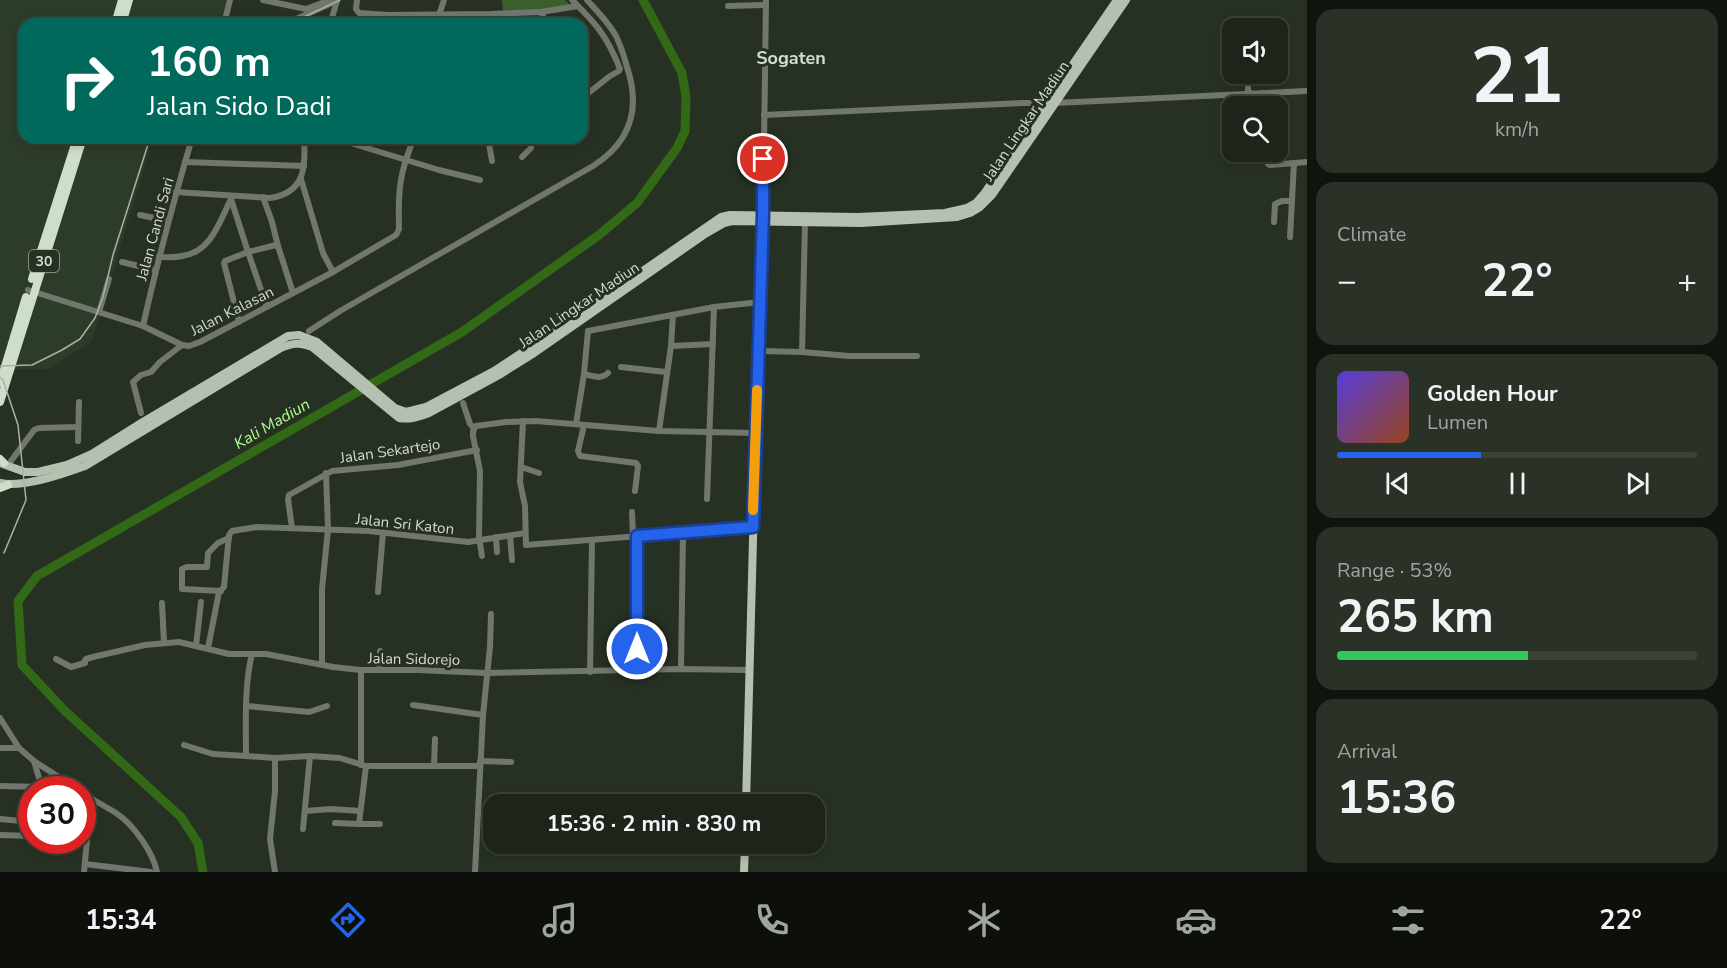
<!DOCTYPE html>
<html lang="en">
<head>
<meta charset="utf-8">
<style>
	:root { --surface:#1d251a; --page:#2a3127; --text:#f1f3f6; --muted:#a0a5a2; --line:#3b4239; --accent:#2563eb }
	body { margin:0; font-family:"Nunito Sans",sans-serif; background:var(--page); color:var(--text); height:100vh; display:flex; flex-direction:column; font-size:22px; white-space:nowrap }
	* { box-sizing:border-box; margin:0 }
	p { font-size:20px; color:var(--muted) }
	.icon { flex:none; width:33px; height:33px; fill:none; stroke:currentColor; stroke-width:2; stroke-linecap:round; stroke-linejoin:round }
	.map { position:relative; flex:1; overflow:hidden }
	.side { display:flex; flex-direction:column; gap:9px; padding:9px; background:#10140e; width:420px }
	.side>* { flex:none }
	.hud { position:absolute; left:18px; top:18px; width:570px; height:126px; border-radius:18px; box-shadow:0 3px 9px #0003,0 0 0 2px var(--line); background:#00695c; color:#fff; overflow:hidden }
	.controls { position:absolute; left:1222px; top:18px; display:grid; gap:12px }
	.controls a { display:grid; place-items:center; width:66px; height:66px; border-radius:12px; background:var(--surface); box-shadow:0 3px 9px #0003,0 0 0 2px var(--line); font-size:30px }
	.speed { position:absolute; left:18px; top:776px; display:flex; gap:12px; font-size:30px; font-weight:700; text-align:center }
	.speed>* { display:grid; place-content:center; width:78px; height:78px; border-radius:50%; background:var(--surface); box-shadow:0 3px 9px #0003,0 0 0 2px var(--line); line-height:1 }
	.speed .limit { border:9px solid #d22; background:#fff; color:#111 }
	.pin { position:absolute; display:grid; place-items:center; width:51px; height:51px; color:#fff; margin:-26px; border:3px solid #fff; border-radius:50%; box-shadow:0 2px 6px #0007 }
	.me { position:absolute; width:66px; margin:-33px; rotate:0deg; stroke-linejoin:round; filter:drop-shadow(0 0 4px #0008) }
	.turn { display:flex; align-items:center; gap:21px; height:126px; padding:0 30px; font-size:27px }
	.turn .icon { width:78px; height:78px; stroke-width:2.5 }
	.turn b { display:block; font-size:42px; line-height:51px }
	.big { font-size:45px; font-weight:700; line-height:1.1 }
	.side .widget { flex:1; display:flex; flex-direction:column; justify-content:center; gap:9px; min-width:0; padding:0 21px; border-radius:18px; background:var(--page) }
	.side .dial { align-items:center; gap:0 }
	.dial b { font-size:78px; line-height:1 }
	.song { display:flex; align-items:center; gap:18px }
	.cover { width:72px; height:72px; border-radius:9px; background:linear-gradient(135deg,hsl(250 70% 55%),hsl(20 70% 35%)) }
	.played { height:6px; border-radius:3px; background:linear-gradient(90deg,var(--accent) 40%,var(--line) 40%) }
	.keys { display:flex; justify-content:space-around; direction:ltr }
	.heat { display:flex; justify-content:space-between; align-items:center; font-size:33px; direction:ltr }
	.charge { height:9px; border-radius:4px; background:linear-gradient(90deg,#34c759 53%,var(--line) 0) }
	.trip { position:absolute; left:483px; top:794px; width:342px; height:60px; border-radius:18px; background:var(--surface); box-shadow:0 3px 9px #0003,0 0 0 2px var(--line); font-weight:700; line-height:60px; text-align:center }
	.menu { display:flex; height:96px; justify-content:space-around; align-items:center; background:#0c0f0a; color:var(--muted) }
	.menu .icon { width:42px; height:42px }
	.menu .current { color:var(--accent) }
	.menu b { font-size:27px; color:var(--text) }
	main { display:flex; flex:1; min-height:0 }
	.map>svg:first-child { display:block }
</style>
</head>
<body>
<main>
<div class="map">
<svg width="1307" height="872" viewBox="0 0 1307 872">
	<rect width="100%" height="100%" fill="#273123"/>
	<path fill="#2d3c28" d="M 0,0 L 227,0 L 221,24 L 24,24 L 24,138 L 153,138 L 92,341 L 49,369 L 14,369 L 0,375 Z"/>
	<path fill="#3a5e2c" d="M 502,0 L 565,0 L 571,6 L 549,10 L 503,11 Z"/>
	<g fill="none" stroke-linecap="round" stroke-linejoin="round">
		<path stroke="#316916" stroke-width="9" d="M 203,872 L 198,843 L 181,817 L 64,710 L 22,665 L 18,601 L 37,576 L 462,332 L 599,235 L 637,203 L 677,148 L 685,131 L 686,97 L 682,73 L 643,0"/>
		<g stroke="#71776f" stroke-width="6">
			<path d="M 263,0 L 306,9 L 330,0"/>
			<path d="M 357,0 L 356,9 L 359,13 L 388,15 L 491,14 L 541,12 L 578,6"/>
			<path d="M 572,0 C 597,25 607,36 620,69 L 619,71 L 610,76 L 582,98"/>
			<path d="M 728,6 L 766,5"/>
			<path d="M 541,12 L 547,24"/>
			<path d="M 224,24 L 230,0"/>
			<path d="M 285,24 L 332,3 L 334,0"/>
			<path d="M 330,24 L 337,1"/>
			<path d="M 436,24 L 444,0"/>
			<path d="M 1251,93 L 1251,106"/>
			<path d="M 1263,93 L 1263,106"/>
			<path d="M 1248,94 L 1248,74"/>
			<path d="M 1055,103 L 1307,91"/>
			<path d="M 764,115 L 1021,103 L 1039,103 L 1044,107"/>
			<path d="M 283,138 L 304,138"/>
			<path d="M 334,138 L 439,170 L 480,180"/>
			<path d="M 488,138 L 492,161"/>
			<path d="M 1266,152 L 1268,164 L 1270,165 L 1307,162"/>
			<path d="M 522,157 L 531,148 L 531,138"/>
			<path d="M 185,162 L 304,166"/>
			<path d="M 301,179 L 323,253 L 333,272"/>
			<path d="M 175,192 L 270,198 C 305,193 306,167 304,138"/>
			<path d="M 263,197 L 272,222 L 278,246"/>
			<path d="M 231,199 L 248,252 L 276,245 L 278,246 L 293,293"/>
			<path d="M 140,215 L 168,221"/>
			<path d="M 763,218 L 766,0"/>
			<path d="M 1274,222 L 1275,204 L 1282,201 L 1292,201"/>
			<path d="M 1290,237 L 1294,163"/>
			<path d="M 158,257 C 166,257 174,258 182,256 C 212,252 220,220 232,197"/>
			<path d="M 122,262 L 155,270"/>
			<path d="M 28,290 L 143,326 L 182,345 L 189,346 L 200,342 L 333,272 L 396,235 L 399,229 C 398,191 399,174 414,138"/>
			<path d="M 99,312 L 109,279"/>
			<path d="M 239,322 L 224,263 L 225,261 L 248,252 L 267,307"/>
			<path d="M 143,326 C 157,263 174,200 192,138"/>
			<path d="M 309,331 L 340,311 L 593,166 C 631,142 641,109 627,67 C 624,56 621,46 616,36 C 609,23 597,11 587,0"/>
			<path d="M 588,331 L 714,307 L 760,302"/>
			<path d="M 671,346 L 713,344"/>
			<path d="M 758,351 L 802,352 L 849,356 L 917,356"/>
			<path d="M 802,352 L 805,223"/>
			<path d="M 621,367 L 666,372"/>
			<path d="M 584,374 C 593,376 601,380 608,373"/>
			<path d="M 463,403 L 470,424 L 474,428"/>
			<path d="M 141,413 L 133,382 L 141,375 L 151,372 L 160,362 L 182,345"/>
			<path d="M 523,421 L 520,482 L 525,506 L 526,545 L 753,527"/>
			<path d="M 576,424 L 584,374 L 588,331"/>
			<path d="M 584,425 L 578,451 L 580,456 L 636,463 L 638,466 L 635,491"/>
			<path d="M 659,431 L 671,346 L 673,315"/>
			<path d="M 78,441 L 79,402"/>
			<path d="M 8,465 L 34,430 L 39,428 L 78,427"/>
			<path d="M 521,467 L 539,473"/>
			<path d="M 707,499 L 714,307"/>
			<path d="M 632,512 L 633,536"/>
			<path d="M 292,528 L 288,499 L 289,495 L 332,471 L 398,465 L 477,450"/>
			<path d="M 510,536 L 512,560"/>
			<path d="M 637,536 L 637,671"/>
			<path d="M 496,537 L 497,552"/>
			<path d="M 482,556 L 479,537 L 480,471 L 473,436 L 473,431 L 476,426 L 506,422 L 536,421 L 659,431 L 755,433"/>
			<path d="M 221,591 L 182,589 L 182,569 L 187,567 L 207,567 L 208,553 L 218,543 L 229,538"/>
			<path d="M 378,592 L 383,532"/>
			<path d="M 162,603 L 164,643"/>
			<path d="M 196,646 L 201,602"/>
			<path d="M 208,648 L 219,592 L 224,587 L 229,535 L 232,531 L 257,527 L 369,531 L 468,542 L 525,533"/>
			<path d="M 252,654 C 244,686 246,723 246,756 L 275,758 L 310,756 L 340,758 L 366,766 L 480,766"/>
			<path d="M 56,659 L 71,667 L 85,663"/>
			<path d="M 84,662 L 86,659 L 93,657 L 145,645 L 179,642 L 229,654 L 266,654 L 333,667 L 361,670 L 418,670 L 486,673 L 681,669 L 749,670"/>
			<path d="M 322,664 L 322,589 L 328,529 L 326,473"/>
			<path d="M 681,669 L 683,533"/>
			<path d="M 361,670 L 361,765"/>
			<path d="M 379,670 L 380,651"/>
			<path d="M 590,672 L 592,540"/>
			<path d="M 413,705 L 483,715"/>
			<path d="M 247,706 L 309,712 L 327,706"/>
			<path d="M 0,718 L 19,748"/>
			<path d="M 184,745 L 213,754 L 246,756"/>
			<path d="M 0,748 L 19,748 L 34,761 L 77,789"/>
			<path d="M 275,758 L 275,791 L 270,839 L 275,872"/>
			<path d="M 34,761 L 42,788"/>
			<path d="M 480,761 L 511,762"/>
			<path d="M 366,766 L 359,824 L 380,824"/>
			<path d="M 434,766 L 435,739"/>
			<path d="M 0,786 L 41,787"/>
			<path d="M 82,793 C 93,800 105,806 116,813 C 133,824 153,852 157,872"/>
			<path d="M 306,811 L 331,809 L 360,811"/>
			<path d="M 0,819 L 32,822"/>
			<path d="M 335,823 L 359,824"/>
			<path d="M 303,829 L 310,756"/>
			<path d="M 0,835 L 32,836"/>
			<path d="M 85,864 L 151,872"/>
			<path d="M 84,872 L 91,799"/>
			<path d="M 475,872 L 483,715 L 490,647 L 491,614"/>
		</g>
		<g stroke="#b5c0b1" stroke-width="8">
			<path d="M 0,463 L 25,472 L 38,472 L 67,465 L 92,454 L 143,422 L 288,336 L 299,335 L 317,342 L 395,408 L 406,412 L 426,407 L 494,371 L 566,324 L 721,217 L 730,215 L 858,217 L 945,213 L 967,208 L 976,203 L 984,194 L 1117,0"/>
			<path d="M 0,483 C 23,488 63,474 85,466 L 279,349 C 291,343 299,342 312,347 L 399,418 C 410,420 418,417 429,413 L 499,375 L 534,353 L 705,234 L 724,223 L 732,221 L 861,223 L 957,217 L 970,213 L 980,207 L 992,195 L 1126,0"/>
			<path d="M 746,804 L 758,351 L 763,221"/>
			<path d="M 744,872 L 745,843"/>
		</g>
		<g stroke="#cfddcb" stroke-width="8">
			<path d="M 115,24 L 122,0"/>
			<path d="M 122,24 L 129,0"/>
			<path d="M 32,279 L 77,138"/>
			<path d="M 0,383 L 26,297"/>
			<path d="M 0,402 L 83,138"/>
			<path d="M 0,459 L 4,463"/>
			<path d="M 0,488 L 8,485"/>
		</g>
		<g stroke="#aab2a8" stroke-width="1.5">
			<path d="M 289,24 L 340,0"/>
			<path d="M 0,366 L 32,365 L 62,350 L 80,339 L 95,318 L 103,297 L 113,255 L 150,138"/>
			<path d="M 0,377 L 3,380 L 18,425 L 26,500 L 4,553"/>
		</g>
	</g>
	<g fill="none" stroke-linecap="round" stroke-linejoin="round">
		<g stroke="#184099" stroke-width="15">
			<path id="route" d="M 637,649 L 637,536 L 753,527 L 763,215 L 763,159"/>
		</g>
		<use href="#route" stroke="#2563eb" stroke-width="10"/>
		<path stroke="#f59e0b" stroke-width="10" d="M 753,510 L 757,390"/>
	</g>
	<g text-anchor="middle" dominant-baseline="central" stroke-width="6" stroke-linejoin="round" paint-order="stroke">
		<rect fill="#273123" stroke="#a0a89e" stroke-width="1.5" x="29" y="250" width="30" height="22" rx="4.5"/>
		<g font-size="14" font-weight="bold" fill="#d4dbd2">
			<text x="44" y="261">30</text>
		</g>
		<g font-size="15" fill="#d4dbd2" stroke="#273123">
			<text transform="translate(1026 121) rotate(-56)">Jalan Lingkar Madiun</text>
			<text transform="translate(155 229) rotate(-75)">Jalan Candi Sari</text>
			<text transform="translate(579 305) rotate(-34)">Jalan Lingkar Madiun</text>
			<text transform="translate(232 311) rotate(-27)">Jalan Kalasan</text>
			<text transform="translate(390 451) rotate(-8)">Jalan Sekartejo</text>
			<text transform="translate(405 524) rotate(6)">Jalan Sri Katon</text>
			<text transform="translate(414 659) rotate(1)">Jalan Sidorejo</text>
		</g>
		<g font-size="16" font-style="italic" fill="#affd92" stroke="#273123">
			<text transform="translate(272 424) rotate(-30)">Kali Madiun</text>
		</g>
		<g font-size="18" font-weight="bold" fill="#d1dfcd" stroke="#273123">
			<text x="791" y="58">Sogaten</text>
		</g>
	</g>
</svg>
<div class="controls">
<a><svg class="icon" aria-label="sound" viewBox="0 0 24 24"><path d="M4 9h4l5-4v14l-5-4H4zM17 9q2 3 0 6"/></svg></a>
<a><svg class="icon" aria-label="search" viewBox="0 0 24 24"><circle cx="10" cy="10" r="6"/><path d="M15 15l6 6"/></svg></a>
</div>
<div class="speed"><div class="limit">30</div></div>
<div class="pin" style="left:763px;top:159px;background:#d93025"><svg class="icon" aria-label="arrive" viewBox="0 0 24 24"><path d="M6 21V4h12l-3 4 3 4H6"/></svg></div>
<svg class="me" style="left:637px;top:649px" viewBox="-20 -20 40 40"><circle r="17" fill="#2563eb" stroke="#fff" stroke-width="3"/><path d="M0-11L8 9 0 5-8 9z" fill="#fff"/></svg>
<div class="trip">15:36 · 2 min · 830 m</div>
<div class="hud">
<div class="turn"><svg class="icon" aria-label="right" viewBox="0 0 24 24"><path d="M7 20v-9h11M14 6l5 5-5 5"/></svg><div><b>160 m</b>Jalan Sido Dadi</div></div>
</div>
</div>
<section class="side">
<div class="widget dial"><b>21</b><p>km/h</p></div>
<div class="widget"><p>Climate</p>
<div class="heat"><a>−</a><b class="big">22°</b><a>+</a></div>
</div>
<div class="widget">
<div class="song"><i class="cover"></i><div><b>Golden Hour</b><p>Lumen</p></div></div>
<div class="played"></div>
<div class="keys"><svg class="icon" aria-label="previous" viewBox="0 0 24 24"><path d="M18 5L8 12l10 7zM5 5v14"/></svg><svg class="icon" aria-label="pause" viewBox="0 0 24 24"><path d="M8 5v14M16 5v14"/></svg><svg class="icon" aria-label="next" viewBox="0 0 24 24"><path d="M6 5l10 7-10 7zM19 5v14"/></svg></div>
</div>
<div class="widget"><p>Range · 53%</p><b class="big">265 km</b><div class="charge"></div></div>
<div class="widget"><p>Arrival</p><b class="big">15:36</b></div>
</section>
</main>
<nav class="menu">
<b>15:34</b>
<svg class="icon current" aria-label="directions" viewBox="0 0 24 24"><path d="M12 3l9 9-9 9-9-9zM9 14v-3h6M13 9l2 2-2 2"/></svg>
<svg class="icon" aria-label="music" viewBox="0 0 24 24"><path d="M9 18V5l10-2v13"/><circle cx="6" cy="18" r="3"/><circle cx="16" cy="16" r="3"/></svg>
<svg class="icon" aria-label="phone" viewBox="0 0 24 24"><path d="M5 4h4l2 5-3 2q2 4 5 5l2-3 5 2v4C11 20 4 13 5 4z"/></svg>
<svg class="icon" aria-label="climate" viewBox="0 0 24 24"><path d="M12 3v18M4 7l16 10M4 17L20 7"/></svg>
<svg class="icon" aria-label="car" viewBox="0 0 24 24"><path d="M5 17H2v-5l4-1 3-4h7l3 4 3 1v5h-3M9 17h6M6 11h13"/><circle cx="7" cy="17" r="2"/><circle cx="17" cy="17" r="2"/></svg>
<svg class="icon" aria-label="filters" viewBox="0 0 24 24"><path d="M4 7h16M4 17h16"/><circle cx="9" cy="7" r="2"/><circle cx="15" cy="17" r="2"/></svg>
<b>22°</b>
</nav>
</body>
</html>
